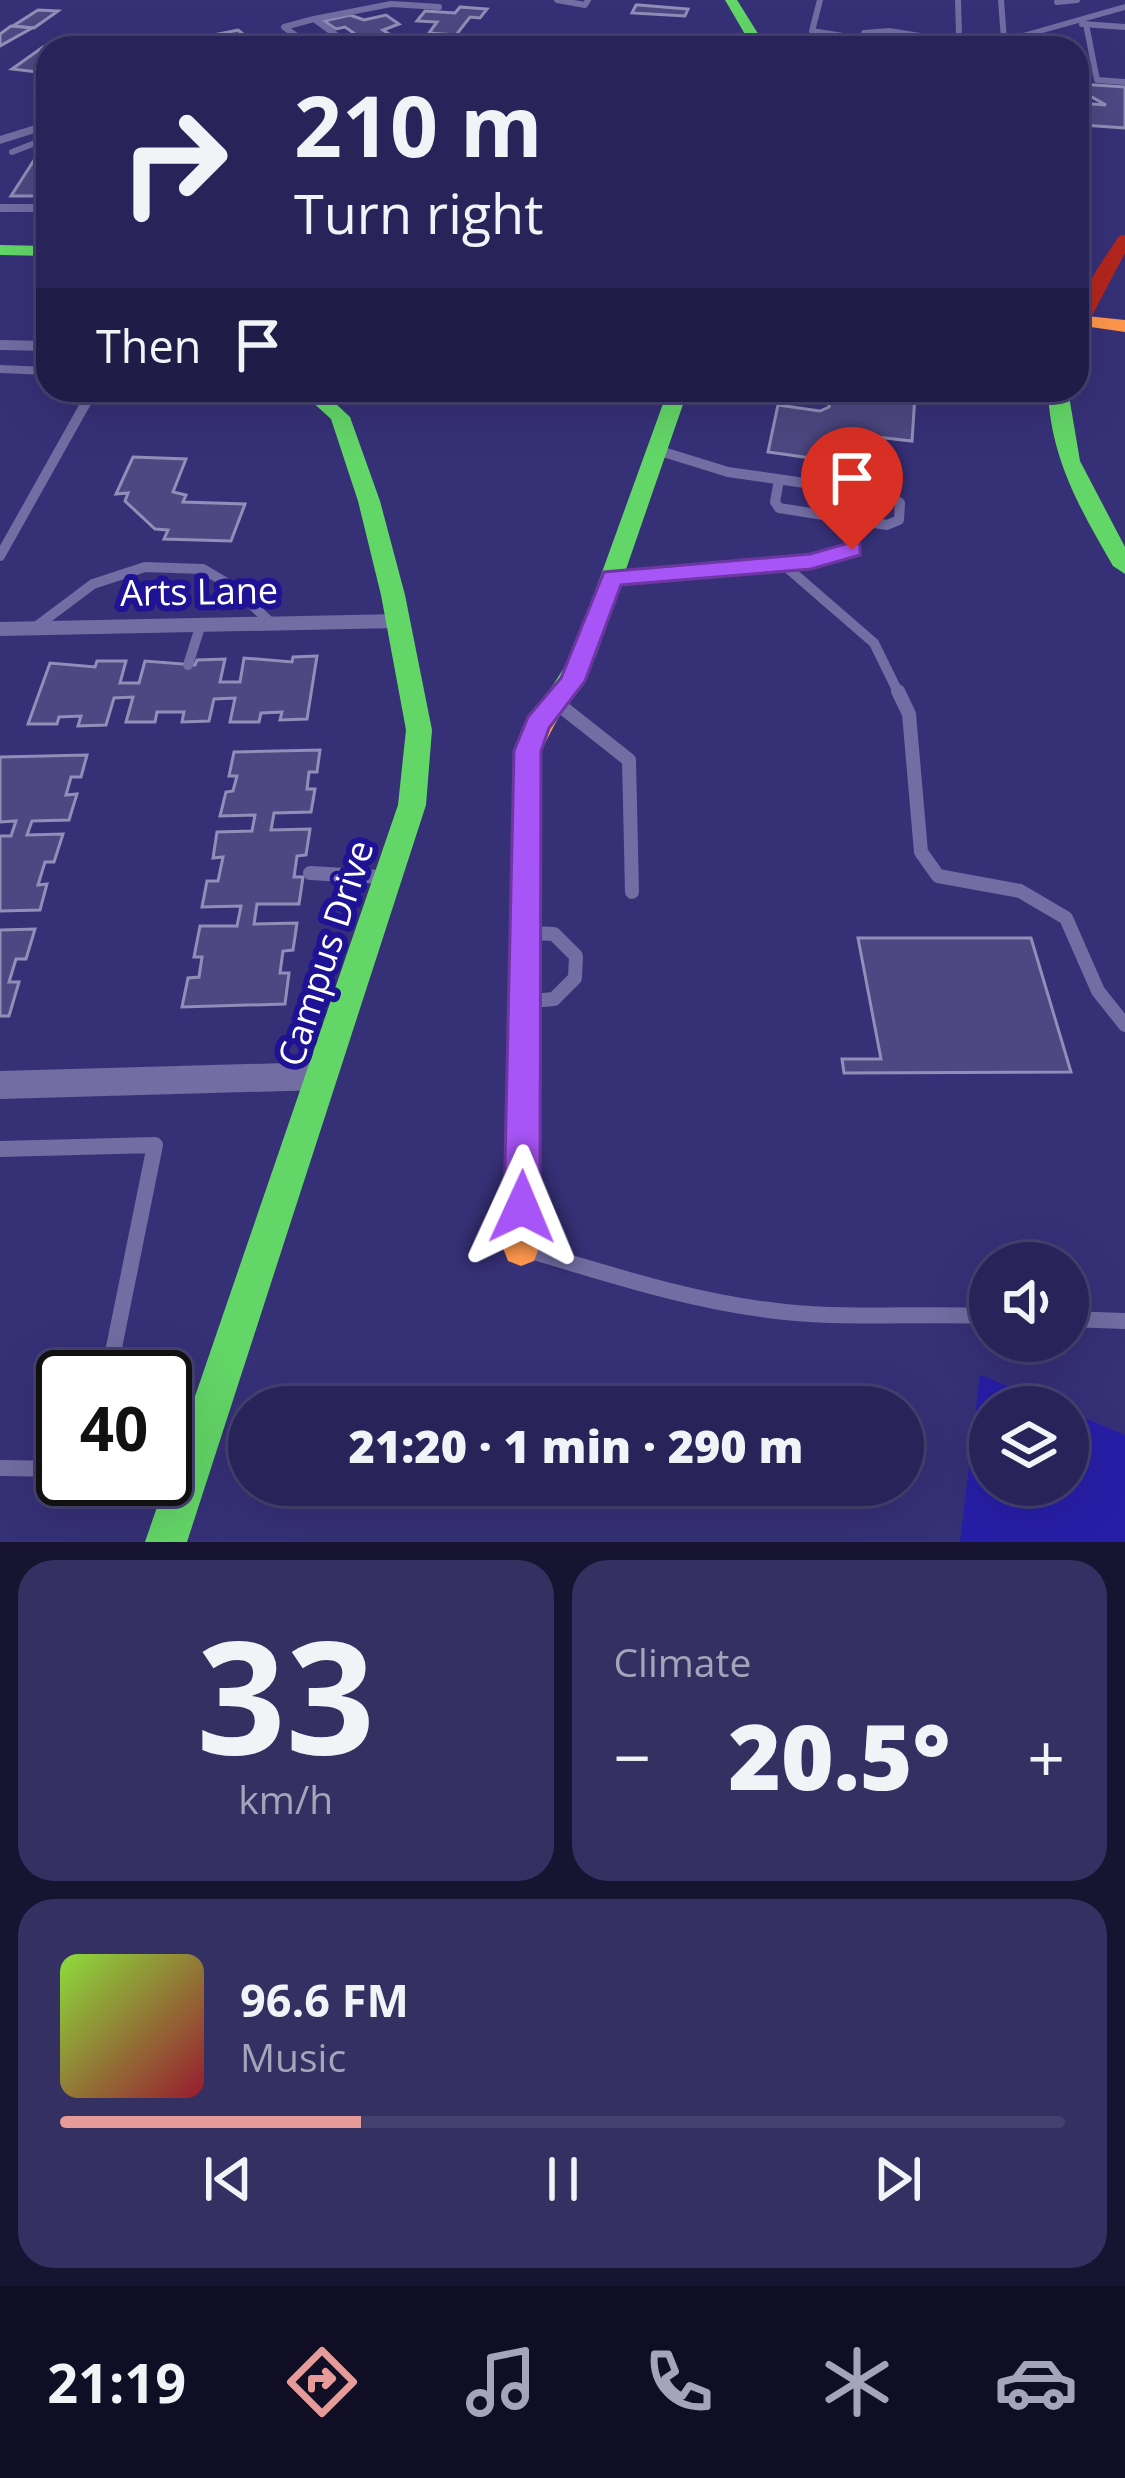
<!DOCTYPE html>
<html lang="en">
<head>
<meta charset="utf-8">
<style>
	:root { --surface:#282459; --page:#343062; --text:#f1f3f6; --muted:#a5a4ba; --line:#44416f; --accent:#e69b98 }
	body { margin:0; font-family:"Open Sans",sans-serif; background:var(--page); color:var(--text); height:100vh; display:flex; flex-direction:column; font-size:45px; white-space:nowrap }
	* { box-sizing:border-box; margin:0 }
	p { font-size:39px; color:var(--muted) }
	.icon { flex:none; width:66px; height:66px; fill:none; stroke:currentColor; stroke-width:2; stroke-linecap:round; stroke-linejoin:round }
	.map { position:relative; height:1542px; overflow:hidden }
	.drawer { display:flex; flex-direction:column; gap:18px; padding:18px; background:#161431; flex:1 }
	.drawer>* { flex:none }
	.guide { position:absolute; left:36px; top:36px; width:1053px; height:366px; border-radius:36px; box-shadow:0 12px 48px #0002,0 0 0 3px var(--line); background:#282459; color:var(--text); overflow:hidden }
	.buttons { position:absolute; left:969px; top:1242px; display:grid; gap:24px }
	.buttons a { display:grid; place-items:center; width:120px; height:120px; border-radius:50%; background:var(--surface); box-shadow:0 12px 48px #0002,0 0 0 3px var(--line); font-size:60px }
	.speed { position:absolute; left:36px; top:1350px; display:flex; gap:24px; font-size:60px; font-weight:700; text-align:center }
	.speed>* { display:grid; place-content:center; width:156px; height:156px; border-radius:50%; background:var(--surface); box-shadow:0 12px 48px #0002,0 0 0 3px var(--line); line-height:1 }
	.speed .limit { border:6px solid #111; border-radius:18px; background:#fff; color:#111 }
	.pin { position:absolute; display:grid; place-items:center; width:102px; height:102px; color:#fff; margin:-123px -51px; border-radius:50% 50% 50% 0; rotate:-45deg; box-shadow:0 0 12px #0007 }
	.pin .icon { rotate:45deg }
	.me { position:absolute; width:132px; margin:-66px; rotate:1deg; stroke-linejoin:round; filter:drop-shadow(0 0 9px #0008) }
	.turn { display:flex; align-items:center; gap:42px; height:252px; padding:0 60px; font-size:54px }
	.turn .icon { width:156px; height:156px; stroke-width:2.5 }
	.turn b { display:block; font-size:84px; line-height:102px }
	.then { display:flex; align-items:center; height:114px; padding:0 60px; background:#0003; gap:24px; font-size:45px }
	.big { font-size:90px; font-weight:800; line-height:1.1 }
	.drawer .card { flex:1; display:flex; flex-direction:column; justify-content:center; gap:18px; min-width:0; padding:0 42px; border-radius:36px; background:var(--page) }
	.drawer .dial { align-items:center; gap:0 }
	.dial b { font-size:156px; line-height:1 }
	.song { display:flex; align-items:center; gap:36px }
	.cover { width:144px; height:144px; border-radius:18px; background:linear-gradient(135deg,hsl(90 70% 55%),hsl(350 70% 35%)) }
	.played { height:12px; border-radius:6px; background:linear-gradient(90deg,var(--accent) 30%,var(--line) 30%) }
	.keys { display:flex; justify-content:space-around; direction:ltr }
	.heat { display:flex; justify-content:space-between; align-items:center; font-size:66px; direction:ltr }
	.drawer .tiles { flex:1; display:grid; gap:18px; grid-template-columns:1fr 1fr }
	.card:last-child { grid-column:span 2 }
	.trip { position:absolute; left:228px; top:1386px; width:696px; height:120px; border-radius:60px; background:var(--surface); box-shadow:0 12px 48px #0002,0 0 0 3px var(--line); font-weight:800; line-height:120px; text-align:center }
	.tabs { display:flex; height:192px; justify-content:space-around; align-items:center; background:#100e24; color:var(--muted) }
	.tabs .icon { width:84px; height:84px }
	.tabs .on { color:var(--accent) }
	.tabs b { font-size:54px; color:var(--text) }
	.map>svg:first-child { display:block }
</style>
</head>
<body>
<div class="map">
<svg width="1125" height="1542" viewBox="0 0 1125 1542">
	<rect width="100%" height="100%" fill="#363077"/>
	<path fill="#271ea7" d="M 980,1375 L 1058,1407 L 990,1407 L 990,1485 L 1068,1485 L 1068,1411 L 1125,1435 L 1125,1542 L 960,1542 Z"/>
	<g fill="none" stroke-linecap="round" stroke-linejoin="round">
		<path stroke="#180f71" stroke-width="4.5" d="M 1077,177 L 1082,179"/>
	</g>
	<g fill="#4d4882" stroke="#918eb7" stroke-width="3">
		<path d="M 636,5 L 639,5 L 688,9 L 685,16 L 632,13 Z"/>
		<path d="M 460,7 L 487,9 L 480,18 L 470,17 L 456,35 L 429,33 L 437,22 L 417,21 L 425,11 L 455,13 Z"/>
		<path d="M 38,10 L 58,11 L 34,28 L 13,26 Z"/>
		<path d="M 350,15 L 364,20 L 386,15 L 399,24 L 383,30 L 394,37 L 368,43 L 345,27 L 336,29 L 324,21 Z"/>
		<path d="M 11,26 L 32,28 L 0,46 L 0,34 Z"/>
		<path d="M 238,30 L 249,39 L 205,48 L 153,47 Z"/>
		<path d="M 43,47 L 61,48 L 48,48 L 48,64 L 37,72 L 12,69 Z"/>
		<path d="M 1080,84 L 1125,87 L 1125,128 L 1083,125 L 1079,103 L 1106,105 L 1081,91 Z"/>
		<path d="M 38,154 L 48,154 L 48,196 L 11,196 Z"/>
		<path d="M 831,390 L 915,395 L 912,441 L 876,437 L 875,448 L 856,445 L 854,464 L 768,452 L 778,405 L 820,411 L 829,407 Z"/>
		<path d="M 133,457 L 186,459 L 173,492 L 186,495 L 183,502 L 245,504 L 231,541 L 164,539 L 168,530 L 155,529 L 125,501 L 128,493 L 116,494 Z"/>
		<path d="M 317,656 L 307,719 L 280,720 L 282,712 L 261,713 L 259,722 L 230,722 L 235,698 L 214,699 L 209,721 L 182,722 L 184,712 L 157,712 L 155,722 L 126,722 L 133,697 L 114,698 L 106,725 L 78,726 L 81,716 L 59,717 L 57,724 L 28,724 L 50,663 L 95,667 L 97,661 L 126,661 L 120,683 L 139,683 L 145,661 L 195,665 L 197,660 L 225,659 L 220,682 L 240,682 L 244,658 L 292,662 L 293,657 Z"/>
		<path d="M 320,750 L 317,772 L 309,772 L 307,789 L 315,789 L 311,812 L 274,813 L 271,830 L 310,829 L 306,855 L 297,856 L 294,877 L 303,877 L 299,904 L 257,904 L 254,924 L 297,923 L 293,950 L 283,951 L 280,973 L 289,973 L 285,1004 L 182,1007 L 188,978 L 199,977 L 202,957 L 194,957 L 200,926 L 237,926 L 241,906 L 202,907 L 207,881 L 218,881 L 223,857 L 213,858 L 217,832 L 252,831 L 255,815 L 220,816 L 226,792 L 233,791 L 237,776 L 229,776 L 234,752 Z"/>
		<path d="M 87,755 L 81,777 L 71,777 L 66,795 L 77,794 L 69,820 L 32,821 L 27,835 L 63,834 L 54,862 L 45,862 L 38,885 L 47,884 L 40,910 L 0,911 L 0,836 L 11,836 L 16,821 L 0,822 L 0,757 Z"/>
		<path d="M 35,929 L 26,959 L 16,959 L 9,982 L 19,982 L 9,1016 L 0,1016 L 0,930 Z"/>
		<path d="M 858,938 L 1031,938 L 1071,1072 L 844,1073 L 842,1059 L 881,1059 Z"/>
	</g>
	<g fill="none" stroke-linecap="round" stroke-linejoin="round">
		<g stroke="#726da2" stroke-width="6">
			<path d="M 557,0 L 585,5 L 588,0"/>
			<path d="M 820,0 L 812,31 L 862,39"/>
			<path d="M 1001,0 L 1004,40"/>
			<path d="M 1057,2 L 1077,0"/>
			<path d="M 1082,24 L 1125,27"/>
			<path d="M 1086,24 L 1097,80 L 1125,82"/>
			<path d="M 889,31 L 920,36 L 927,44 L 862,39 L 864,33 Z"/>
			<path d="M 925,45 L 959,35 L 958,0"/>
			<path d="M 313,48 L 284,27 L 314,19"/>
			<path d="M 354,48 L 314,19 L 391,4 L 439,7"/>
			<path d="M 809,48 L 857,48"/>
			<path d="M 12,152 L 48,138"/>
		</g>
		<g stroke="#726da2" stroke-width="8">
			<path d="M 0,208 L 48,208"/>
			<path d="M 0,369 L 48,371"/>
			<path d="M 85,404 L 93,390"/>
		</g>
		<g stroke="#726da2" stroke-width="10">
			<path d="M 660,451 L 728,472 L 889,495 L 900,503 L 899,520 L 887,525 L 779,508 L 775,502 L 779,480"/>
			<path d="M 0,556 L 87,401"/>
			<path d="M 784,565 L 874,643 L 899,694"/>
			<path d="M 613,578 L 811,562 L 852,550"/>
			<path d="M 37,626 L 93,584 L 145,567 L 203,569 L 235,588 L 271,623"/>
			<path d="M 188,665 L 201,624"/>
		</g>
		<g stroke="#726da2" stroke-width="14">
			<path d="M 898,691 L 909,714 L 921,852 L 938,876 L 1020,891 L 1066,918 L 1098,991 L 1125,1025"/>
			<path d="M 558,704 L 629,760 L 632,892"/>
			<path d="M 310,873 L 381,877"/>
			<path d="M 529,933 L 554,934 L 576,956 L 575,978 L 554,999 L 532,1001"/>
		</g>
		<g stroke="#726da2" stroke-width="16">
			<path d="M 0,1149 L 155,1145 L 108,1377"/>
			<path d="M 531,1251 C 614,1276 698,1303 785,1312 C 853,1319 922,1313 990,1316"/>
			<path d="M 1068,1319 L 1125,1321"/>
			<path d="M 0,1468 L 63,1469"/>
		</g>
		<g fill="#726da2" fill-rule="evenodd">
			<path d="M 1125,4 L 1125,10 L 989,48 L 970,48 Z"/>
			<path d="M 396,45 L 474,45 L 480,48 L 390,48 Z"/>
			<path d="M 48,121 L 48,129 L 0,144 L 0,136 Z"/>
			<path d="M 0,340 L 48,341 L 48,351 L 0,350 Z"/>
			<path d="M 398,614 L 409,621 L 398,628 L 0,636 L 0,622 Z"/>
			<path d="M 322,1062 L 332,1066 L 337,1076 L 332,1086 L 322,1090 L 0,1099 L 0,1071 Z"/>
		</g>
		<g fill="#63d668" fill-rule="evenodd">
			<path d="M 725,0 L 737,0 L 767,48 L 753,48 Z"/>
			<path d="M 0,245 L 48,246 L 48,256 L 0,255 Z"/>
			<path d="M 299,390 L 321,390 L 350,417 L 380,501 L 405,595 L 432,730 L 426,805 L 187,1542 L 145,1542 L 398,805 L 406,730 L 381,595 L 358,501 L 331,419 Z"/>
			<path d="M 668,390 L 688,390 L 596,656 L 553,727 L 535,727 L 531,720 L 572,655 Z"/>
			<path d="M 1048,390 L 1068,390 L 1080,461 L 1125,547 L 1125,574 L 1113,566 C 1080,509 1050,457 1048,390 Z"/>
		</g>
		<g fill="#ff974d" fill-rule="evenodd">
			<path d="M 1077,315 L 1125,320 L 1125,332 L 1077,325 Z"/>
			<path d="M 544,710 L 557,720 L 541,751 L 539,1248 L 534,1261 L 521,1266 L 508,1261 L 503,1248 L 515,751 L 535,713 Z"/>
		</g>
		<path fill="#b3261e" fill-rule="evenodd" d="M 1125,235 L 1125,253 L 1086,327 L 1077,333 C 1077,294 1098,268 1119,236 Z"/>
	</g>
	<path fill="#a855f7" stroke="#6d37a1" stroke-width="3" d="M 852,542 L 860,544 L 860,555 L 811,569 L 621,585 L 585,681 L 549,728 L 541,751 L 540,1207 L 534,1220 L 522,1225 L 509,1220 L 504,1207 L 514,751 L 528,717 L 561,678 L 604,572 L 810,554 Z"/>
	<g text-anchor="middle" dominant-baseline="central" stroke-width="12" stroke-linejoin="round" paint-order="stroke">
		<g font-size="36" fill="#fff" stroke="#1e1394">
			<text transform="translate(199 591) rotate(-1)">Arts Lane</text>
			<text transform="translate(325 953) rotate(-72)">Campus Drive</text>
		</g>
	</g>
</svg>
<div class="buttons">
<a><svg class="icon" aria-label="sound" viewBox="0 0 24 24"><path d="M4 9h4l5-4v14l-5-4H4zM17 9q2 3 0 6"/></svg></a>
<a><svg class="icon" aria-label="layers" viewBox="0 0 24 24"><path d="M12 4l9 5-9 5-9-5zM3 14l9 5 9-5"/></svg></a>
</div>
<div class="speed"><div class="limit">40</div></div>
<div class="pin" style="left:852px;top:550px;background:#d93025"><svg class="icon" aria-label="arrive" viewBox="0 0 24 24"><path d="M6 21V4h12l-3 4 3 4H6"/></svg></div>
<svg class="me" style="left:522px;top:1207px" viewBox="-20 -20 40 40"><path d="M0-17L14 15 0 8-14 15z" fill="#a855f7" stroke="#fff" stroke-width="4"/></svg>
<div class="trip">21:20 · 1 min · 290 m</div>
<div class="guide">
<div class="turn"><svg class="icon" aria-label="right" viewBox="0 0 24 24"><path d="M7 20v-9h11M14 6l5 5-5 5"/></svg><div><b>210 m</b>Turn right</div></div>
<div class="then">Then<svg class="icon" aria-label="arrive" viewBox="0 0 24 24"><path d="M6 21V4h12l-3 4 3 4H6"/></svg></div>
</div>
</div>
<section class="drawer">
<div class="tiles">
<div class="card dial"><b>33</b><p>km/h</p></div>
<div class="card"><p>Climate</p>
<div class="heat"><a>−</a><b class="big">20.5°</b><a>+</a></div>
</div>
<div class="card">
<div class="song"><i class="cover"></i><div><b>96.6 FM</b><p>Music</p></div></div>
<div class="played"></div>
<div class="keys"><svg class="icon" aria-label="previous" viewBox="0 0 24 24"><path d="M18 5L8 12l10 7zM5 5v14"/></svg><svg class="icon" aria-label="pause" viewBox="0 0 24 24"><path d="M8 5v14M16 5v14"/></svg><svg class="icon" aria-label="next" viewBox="0 0 24 24"><path d="M6 5l10 7-10 7zM19 5v14"/></svg></div>
</div>
</div>
</section>
<nav class="tabs">
<b>21:19</b>
<svg class="icon on" aria-label="directions" viewBox="0 0 24 24"><path d="M12 3l9 9-9 9-9-9zM9 14v-3h6M13 9l2 2-2 2"/></svg>
<svg class="icon" aria-label="music" viewBox="0 0 24 24"><path d="M9 18V5l10-2v13"/><circle cx="6" cy="18" r="3"/><circle cx="16" cy="16" r="3"/></svg>
<svg class="icon" aria-label="phone" viewBox="0 0 24 24"><path d="M5 4h4l2 5-3 2q2 4 5 5l2-3 5 2v4C11 20 4 13 5 4z"/></svg>
<svg class="icon" aria-label="climate" viewBox="0 0 24 24"><path d="M12 3v18M4 7l16 10M4 17L20 7"/></svg>
<svg class="icon" aria-label="car" viewBox="0 0 24 24"><path d="M5 17H2v-5l4-1 3-4h7l3 4 3 1v5h-3M9 17h6M6 11h13"/><circle cx="7" cy="17" r="2"/><circle cx="17" cy="17" r="2"/></svg>
</nav>
</body>
</html>
